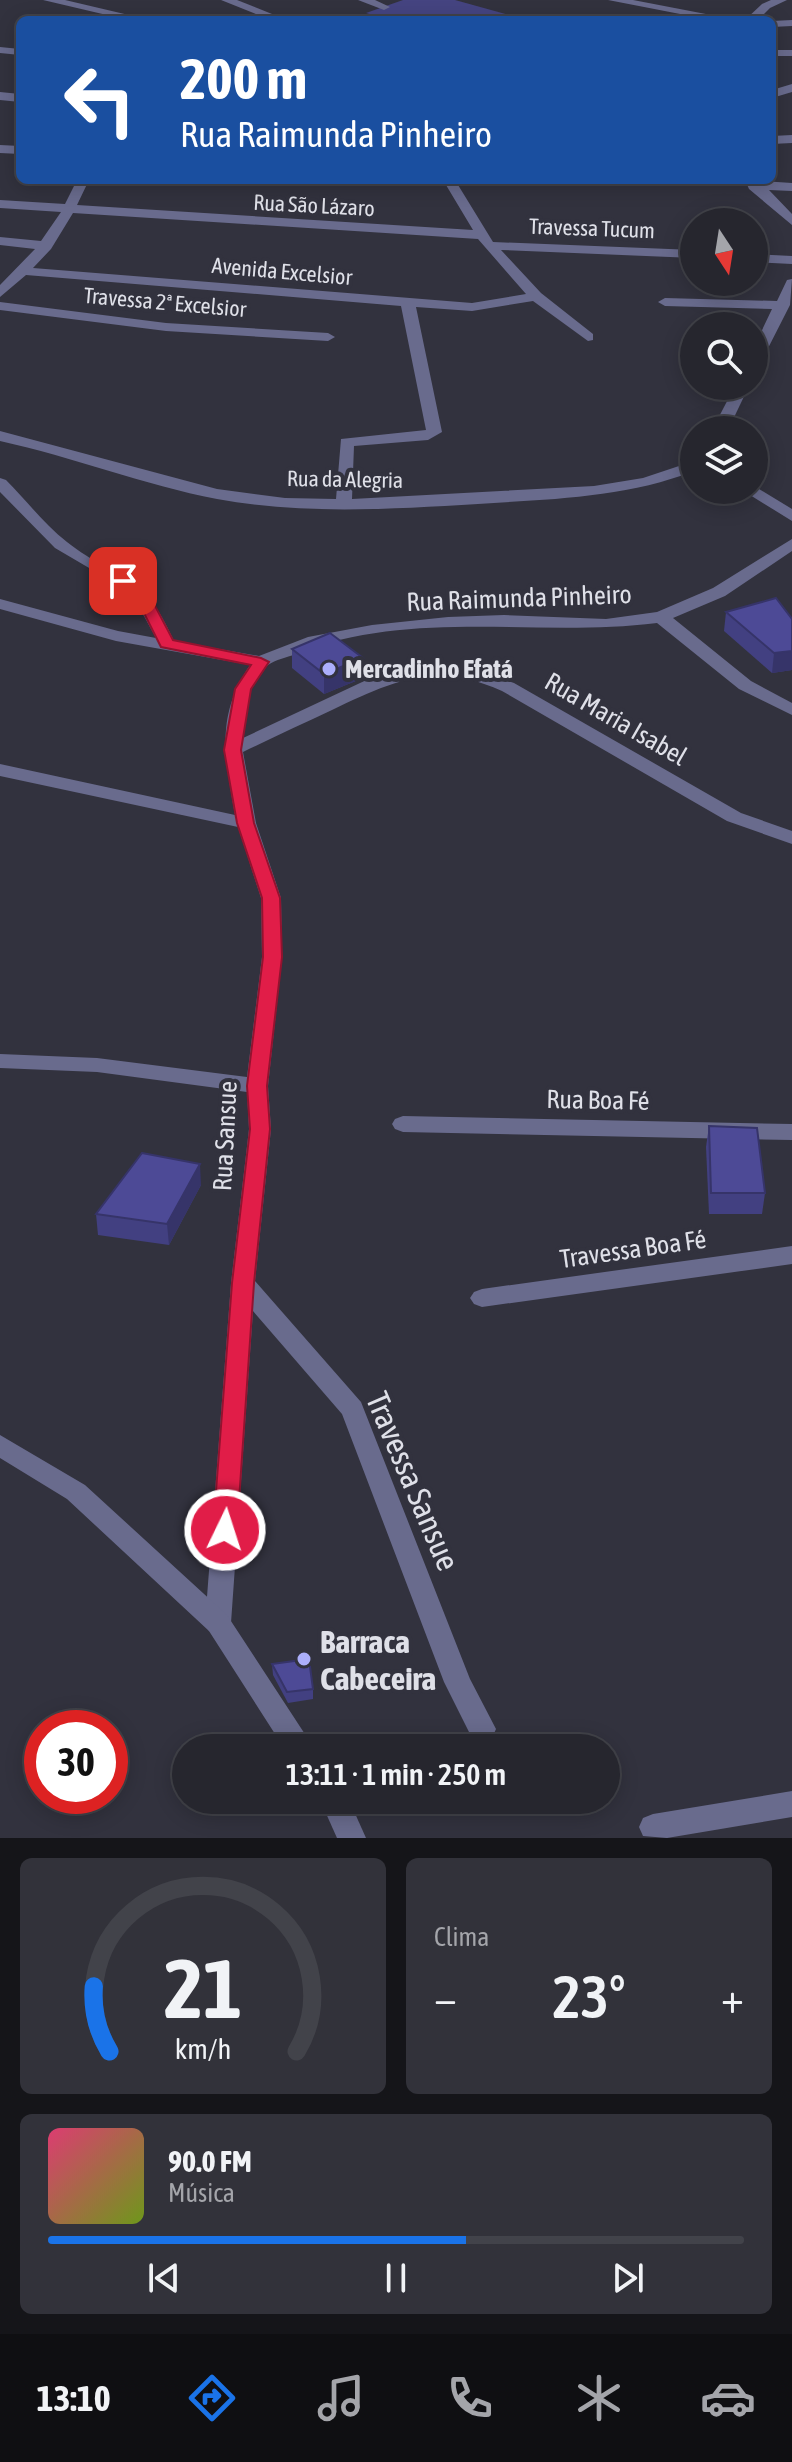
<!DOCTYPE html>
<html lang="pt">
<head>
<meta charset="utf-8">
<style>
	:root { --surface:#26262e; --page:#32323a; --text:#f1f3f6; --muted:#a4a5aa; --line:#42434a; --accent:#1a73e8 }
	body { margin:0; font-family:"Asap Condensed",sans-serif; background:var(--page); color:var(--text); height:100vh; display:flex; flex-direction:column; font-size:30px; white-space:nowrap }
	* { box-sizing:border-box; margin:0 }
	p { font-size:26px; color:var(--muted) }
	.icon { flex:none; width:44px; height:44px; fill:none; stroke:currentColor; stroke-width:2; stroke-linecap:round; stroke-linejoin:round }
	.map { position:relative; height:1838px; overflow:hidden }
	.side { display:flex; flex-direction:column; gap:20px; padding:20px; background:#151519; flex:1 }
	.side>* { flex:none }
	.hud { position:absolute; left:16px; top:16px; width:760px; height:168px; border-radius:12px; box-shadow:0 4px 20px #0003,0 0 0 2px var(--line); background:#1a4fa0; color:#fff; overflow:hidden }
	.needle { width:52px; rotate:168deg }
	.controls { position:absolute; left:680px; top:208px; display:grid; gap:16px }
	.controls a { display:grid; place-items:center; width:88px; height:88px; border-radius:50%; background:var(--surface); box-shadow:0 4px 20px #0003,0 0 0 2px var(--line); font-size:40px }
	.speed { position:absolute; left:24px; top:1710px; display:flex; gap:16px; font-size:40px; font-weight:700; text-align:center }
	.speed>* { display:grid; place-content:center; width:104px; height:104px; border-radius:50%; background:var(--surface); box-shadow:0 4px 20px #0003,0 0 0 2px var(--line); line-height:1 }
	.speed .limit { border:12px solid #d22; background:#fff; color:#111 }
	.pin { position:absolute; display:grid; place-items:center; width:68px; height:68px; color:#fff; margin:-34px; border-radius:16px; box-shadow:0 4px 12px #0006 }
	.me { position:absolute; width:88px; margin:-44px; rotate:4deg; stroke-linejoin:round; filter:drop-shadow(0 0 6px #0008) }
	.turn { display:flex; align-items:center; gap:28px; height:168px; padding:0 32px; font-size:36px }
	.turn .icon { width:104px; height:104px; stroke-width:2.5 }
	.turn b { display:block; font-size:56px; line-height:68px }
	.big { font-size:60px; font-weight:600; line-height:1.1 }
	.side .tile { flex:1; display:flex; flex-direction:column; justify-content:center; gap:12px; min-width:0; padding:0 28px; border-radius:12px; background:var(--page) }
	.side .dial { align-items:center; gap:0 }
	.dial svg { height:208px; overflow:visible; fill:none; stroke:var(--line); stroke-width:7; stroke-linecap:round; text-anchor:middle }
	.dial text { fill:var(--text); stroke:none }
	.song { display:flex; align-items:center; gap:24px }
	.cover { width:96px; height:96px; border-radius:12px; background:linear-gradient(135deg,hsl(340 70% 55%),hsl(80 70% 35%)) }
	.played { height:8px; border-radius:4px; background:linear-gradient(90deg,var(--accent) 60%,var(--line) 60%) }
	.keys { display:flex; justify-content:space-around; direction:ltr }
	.heat { display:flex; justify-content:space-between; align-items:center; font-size:44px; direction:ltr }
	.side .tiles { flex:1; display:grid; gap:20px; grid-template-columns:1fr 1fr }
	.tile:last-child { grid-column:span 2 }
	.trip { position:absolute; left:172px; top:1734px; width:448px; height:80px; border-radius:40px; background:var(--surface); box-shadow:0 4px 20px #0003,0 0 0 2px var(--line); font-weight:600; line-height:80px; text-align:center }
	.tab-bar { display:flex; height:128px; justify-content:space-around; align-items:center; background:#0f0f12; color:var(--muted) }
	.tab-bar .icon { width:56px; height:56px }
	.tab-bar .active { color:var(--accent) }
	.tab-bar b { font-size:36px; color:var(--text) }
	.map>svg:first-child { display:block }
</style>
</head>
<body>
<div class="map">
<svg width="792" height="1838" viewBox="0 0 792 1838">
	<rect width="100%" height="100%" fill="#32323e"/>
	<path fill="#454481" d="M 403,0 L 455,0 L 527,20 L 389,20 L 366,13 Z"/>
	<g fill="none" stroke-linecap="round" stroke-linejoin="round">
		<g fill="#696b8d" fill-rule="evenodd">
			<path d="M 43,0 L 65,0 L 150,20 L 128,20 Z"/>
			<path d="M 221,0 L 237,0 L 287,20 L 271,20 Z"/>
			<path d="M 358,0 L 375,0 L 390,7 L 384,10 Z"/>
			<path d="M 608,0 L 633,0 L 737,20 L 711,20 Z"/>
			<path d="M 771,0 L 787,0 L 770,8 L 758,20 L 745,20 L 762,4 Z"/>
			<path d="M 792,20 L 792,26 L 772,27 L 772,21 Z"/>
			<path d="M 0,47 L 20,49 L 20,55 L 0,53 Z"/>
			<rect x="772" y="50" width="20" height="6"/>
			<path d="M 792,84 L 792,92 L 772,98 L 772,90 Z"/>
			<path d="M 0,92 L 20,94 L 20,102 L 0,100 Z"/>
			<path d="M 792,135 L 792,143 L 772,144 L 772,136 Z"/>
			<path d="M 0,145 L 20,146 L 20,154 L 0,153 Z"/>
			<path d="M 77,180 L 89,180 L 77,205 L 473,230 L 443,180 L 455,180 L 493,242 L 694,250 L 694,258 L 501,250 L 541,293 L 593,334 L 593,340 L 588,341 L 533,301 L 472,311 L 416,307 L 442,432 L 428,440 L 354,446 L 352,499 L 594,486 L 643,478 L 694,461 L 694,471 C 625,498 551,499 478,504 C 392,509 303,515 217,499 C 144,485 73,457 0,441 L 0,431 L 217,489 L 285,498 L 336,499 L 341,439 L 426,430 L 401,306 L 26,275 L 0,297 L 0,285 L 35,249 L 0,245 L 0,237 L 41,241 L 61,212 L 0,208 L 0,200 L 65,204 ZM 73,213 L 478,239 L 526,294 L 472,303 L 33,268 L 51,249 Z"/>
			<path d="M 745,180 L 792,183 L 792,191 L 769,190 L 792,214 L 792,225 L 749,189 Z"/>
			<path d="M 754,254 L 792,256 L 792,264 L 754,262 Z"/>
			<path d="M 792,279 L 790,305 L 761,362 L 754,366 L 754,347 L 772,309 L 665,306 L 658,302 L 665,298 L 777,301 L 787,280 Z"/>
			<path d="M 0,302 L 166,323 L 328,333 L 335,337 L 328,341 L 166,331 L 0,310 Z"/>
			<path d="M 735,386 L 749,386 L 728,430 L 712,430 Z"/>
			<path d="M 0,478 L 6,480 C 26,500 44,524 67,542 C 121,584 142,569 174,641 L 259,656 L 308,637 L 372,625 L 448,617 L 504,615 L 606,619 L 657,612 L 713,588 L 792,539 L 792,551 L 725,596 L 673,618 L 751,681 L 792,703 L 792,715 L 739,689 L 657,623 C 538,638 411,608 296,654 C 288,657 275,660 268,665 C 248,680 244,716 243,738 L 375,676 L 413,667 L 461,666 L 514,683 L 741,813 L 792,831 L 792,844 L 727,821 L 502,691 C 435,661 393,681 332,710 C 302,724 272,738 243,752 L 256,823 L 281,898 L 282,957 L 268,1086 L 271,1129 L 255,1281 L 361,1402 L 470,1679 L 496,1729 L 492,1738 L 482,1742 L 472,1738 L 444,1682 L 342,1414 L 253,1311 L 231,1623 L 227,1631 L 218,1635 L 209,1631 L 205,1623 L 231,1283 L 249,1129 L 247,1092 L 97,1072 L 0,1068 L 0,1054 L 97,1058 L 247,1077 L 262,957 L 261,898 L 238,827 L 0,776 L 0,764 L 235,815 C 225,757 215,717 250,665 L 116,641 L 0,609 L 0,599 L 118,631 L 156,638 L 134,598 L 113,582 L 55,548 L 0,492 Z"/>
			<path d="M 754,486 L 792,509 L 792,521 L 742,490 L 754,490 Z"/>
			<path d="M 403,1116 L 792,1124 L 792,1140 L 403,1132 L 395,1129 L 392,1124 L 395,1119 Z"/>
			<path d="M 792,1246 L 792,1264 L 482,1307 L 474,1304 L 470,1298 L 474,1292 L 482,1289 Z"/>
			<path d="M 792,1791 L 792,1817 L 667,1838 L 643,1836 L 639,1827 L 643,1818 L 653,1814 Z"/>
		</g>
		<g fill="#696b8d" fill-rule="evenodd">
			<path d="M 0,1435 L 85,1485 L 227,1615 L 314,1748 L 284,1748 L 209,1631 L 67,1499 L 0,1458 Z"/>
			<path d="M 320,1800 L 349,1800 L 366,1838 L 337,1838 Z"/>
		</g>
	</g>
	<g fill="#424081">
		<path d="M 726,612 L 792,619 L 792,670 L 772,673 L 724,631 Z"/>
		<path d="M 292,649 L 363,678 L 324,694 L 292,668 Z"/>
		<path d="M 709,1126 L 765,1193 L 762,1214 L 709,1214 L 706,1147 Z"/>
		<path d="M 201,1185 L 169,1245 L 98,1235 L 96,1214 Z"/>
		<path d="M 272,1664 L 313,1689 L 313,1699 L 288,1703 L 273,1675 Z"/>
	</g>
	<g fill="#363469">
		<path d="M 792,651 L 792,670 L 772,673 L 774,653 Z"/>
		<path d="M 363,658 L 363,678 L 324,694 L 324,674 Z"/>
		<path d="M 200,1164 L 201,1185 L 169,1245 L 167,1224 Z"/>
	</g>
	<g fill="#4d4a96" stroke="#363469" stroke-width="2">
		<path d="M 776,598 L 792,619 L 792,651 L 774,653 L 726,612 Z"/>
		<path d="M 330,633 L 363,658 L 324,674 L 292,649 Z"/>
		<path d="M 709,1126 L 757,1128 L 765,1193 L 711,1193 Z"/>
		<path d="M 142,1153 L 200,1164 L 167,1224 L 96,1214 Z"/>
		<path d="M 309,1659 L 313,1689 L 287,1692 L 272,1664 Z"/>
	</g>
	<path fill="#e11d48" stroke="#92132f" stroke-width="2" d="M 123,577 L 129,578 L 153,602 L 173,640 L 261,658 L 269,662 L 251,689 L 241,750 L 254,823 L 280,898 L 282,957 L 267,1086 L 270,1129 L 254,1283 L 237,1530 L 233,1537 L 225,1540 L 216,1537 L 213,1530 L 232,1283 L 250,1129 L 247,1086 L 263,957 L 262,898 L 237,823 L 224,750 L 235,689 L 251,665 L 161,647 L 141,607 L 116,581 Z"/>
	<g fill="#acaffb" stroke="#32323e" stroke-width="3">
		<circle cx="329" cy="669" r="8"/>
		<circle cx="304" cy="1659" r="8"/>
	</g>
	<g text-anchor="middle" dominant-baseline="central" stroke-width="8" stroke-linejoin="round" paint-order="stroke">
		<g font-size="22" fill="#dfe0e8" stroke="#32323e">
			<text transform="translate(314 205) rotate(3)">Rua São Lázaro</text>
			<text transform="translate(592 228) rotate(2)">Travessa Tucum</text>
			<text transform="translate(282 271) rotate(5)">Avenida Excelsior</text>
			<text transform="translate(165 302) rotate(5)">Travessa 2ª Excelsior</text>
			<text transform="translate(345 479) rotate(1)">Rua da Alegria</text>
		</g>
		<g font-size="26" fill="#dfe0e8" stroke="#32323e">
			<text transform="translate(519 598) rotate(-2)">Rua Raimunda Pinheiro</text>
			<text transform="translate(616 719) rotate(30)">Rua Maria Isabel</text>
			<text transform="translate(598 1100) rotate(1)">Rua Boa Fé</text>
			<text transform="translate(225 1136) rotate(-87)">Rua Sansue</text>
			<text transform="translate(633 1249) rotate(-8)">Travessa Boa Fé</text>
		</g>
		<g font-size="26" font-weight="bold" fill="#dfe0e8" stroke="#32323e" text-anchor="start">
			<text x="345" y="669">Mercadinho Efatá</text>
		</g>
		<g font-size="32" fill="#dfe0e8" stroke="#32323e">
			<text transform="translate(413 1481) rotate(67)">Travessa Sansue</text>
		</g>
		<g font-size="32" font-weight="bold" fill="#dfe0e8" stroke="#32323e" text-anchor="start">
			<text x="320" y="1641">Barraca<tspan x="320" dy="37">Cabeceira</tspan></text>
		</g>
	</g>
</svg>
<div class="controls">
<a><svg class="needle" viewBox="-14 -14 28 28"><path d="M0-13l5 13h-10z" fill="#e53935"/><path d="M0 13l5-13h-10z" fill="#a4a5aa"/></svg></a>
<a><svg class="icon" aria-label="search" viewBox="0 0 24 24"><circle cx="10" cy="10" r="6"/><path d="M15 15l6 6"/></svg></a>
<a><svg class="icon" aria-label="layers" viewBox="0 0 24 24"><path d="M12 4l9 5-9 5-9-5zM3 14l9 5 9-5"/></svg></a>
</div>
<div class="speed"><div class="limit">30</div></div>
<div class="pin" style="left:123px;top:581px;background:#d93025"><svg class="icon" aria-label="arrive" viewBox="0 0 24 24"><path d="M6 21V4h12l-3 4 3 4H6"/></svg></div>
<svg class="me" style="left:225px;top:1530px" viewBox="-20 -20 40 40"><circle r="17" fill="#e11d48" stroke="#fff" stroke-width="3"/><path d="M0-11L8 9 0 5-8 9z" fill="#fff"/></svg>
<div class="trip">13:11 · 1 min · 250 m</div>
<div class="hud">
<div class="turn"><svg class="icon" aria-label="left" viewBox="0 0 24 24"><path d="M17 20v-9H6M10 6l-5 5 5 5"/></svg><div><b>200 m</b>Rua Raimunda Pinheiro</div></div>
</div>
</div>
<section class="side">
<div class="tiles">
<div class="tile dial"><svg viewBox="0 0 100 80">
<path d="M14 69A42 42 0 1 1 86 69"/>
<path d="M14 69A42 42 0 0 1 8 44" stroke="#1a73e8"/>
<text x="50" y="56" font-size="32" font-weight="700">21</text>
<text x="50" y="72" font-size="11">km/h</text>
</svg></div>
<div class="tile"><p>Clima</p>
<div class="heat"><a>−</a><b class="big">23°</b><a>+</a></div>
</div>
<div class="tile">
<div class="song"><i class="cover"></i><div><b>90.0 FM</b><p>Música</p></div></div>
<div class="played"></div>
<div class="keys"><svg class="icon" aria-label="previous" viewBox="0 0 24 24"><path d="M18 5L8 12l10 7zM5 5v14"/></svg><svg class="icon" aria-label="pause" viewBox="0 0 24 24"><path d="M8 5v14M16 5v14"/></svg><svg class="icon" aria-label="next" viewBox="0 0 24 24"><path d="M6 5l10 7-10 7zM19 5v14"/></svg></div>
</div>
</div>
</section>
<nav class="tab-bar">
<b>13:10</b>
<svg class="icon active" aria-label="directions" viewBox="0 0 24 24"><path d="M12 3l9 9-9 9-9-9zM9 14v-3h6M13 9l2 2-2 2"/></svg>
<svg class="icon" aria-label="music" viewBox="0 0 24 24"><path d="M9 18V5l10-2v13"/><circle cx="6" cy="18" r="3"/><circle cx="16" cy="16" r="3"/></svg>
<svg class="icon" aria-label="phone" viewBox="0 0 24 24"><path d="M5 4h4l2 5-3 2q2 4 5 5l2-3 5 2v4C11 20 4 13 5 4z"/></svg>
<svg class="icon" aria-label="climate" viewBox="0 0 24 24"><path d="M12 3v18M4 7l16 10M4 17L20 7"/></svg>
<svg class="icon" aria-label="car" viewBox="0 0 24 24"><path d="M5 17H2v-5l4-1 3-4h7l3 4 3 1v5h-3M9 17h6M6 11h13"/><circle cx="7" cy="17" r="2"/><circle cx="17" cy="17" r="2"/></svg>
</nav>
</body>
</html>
